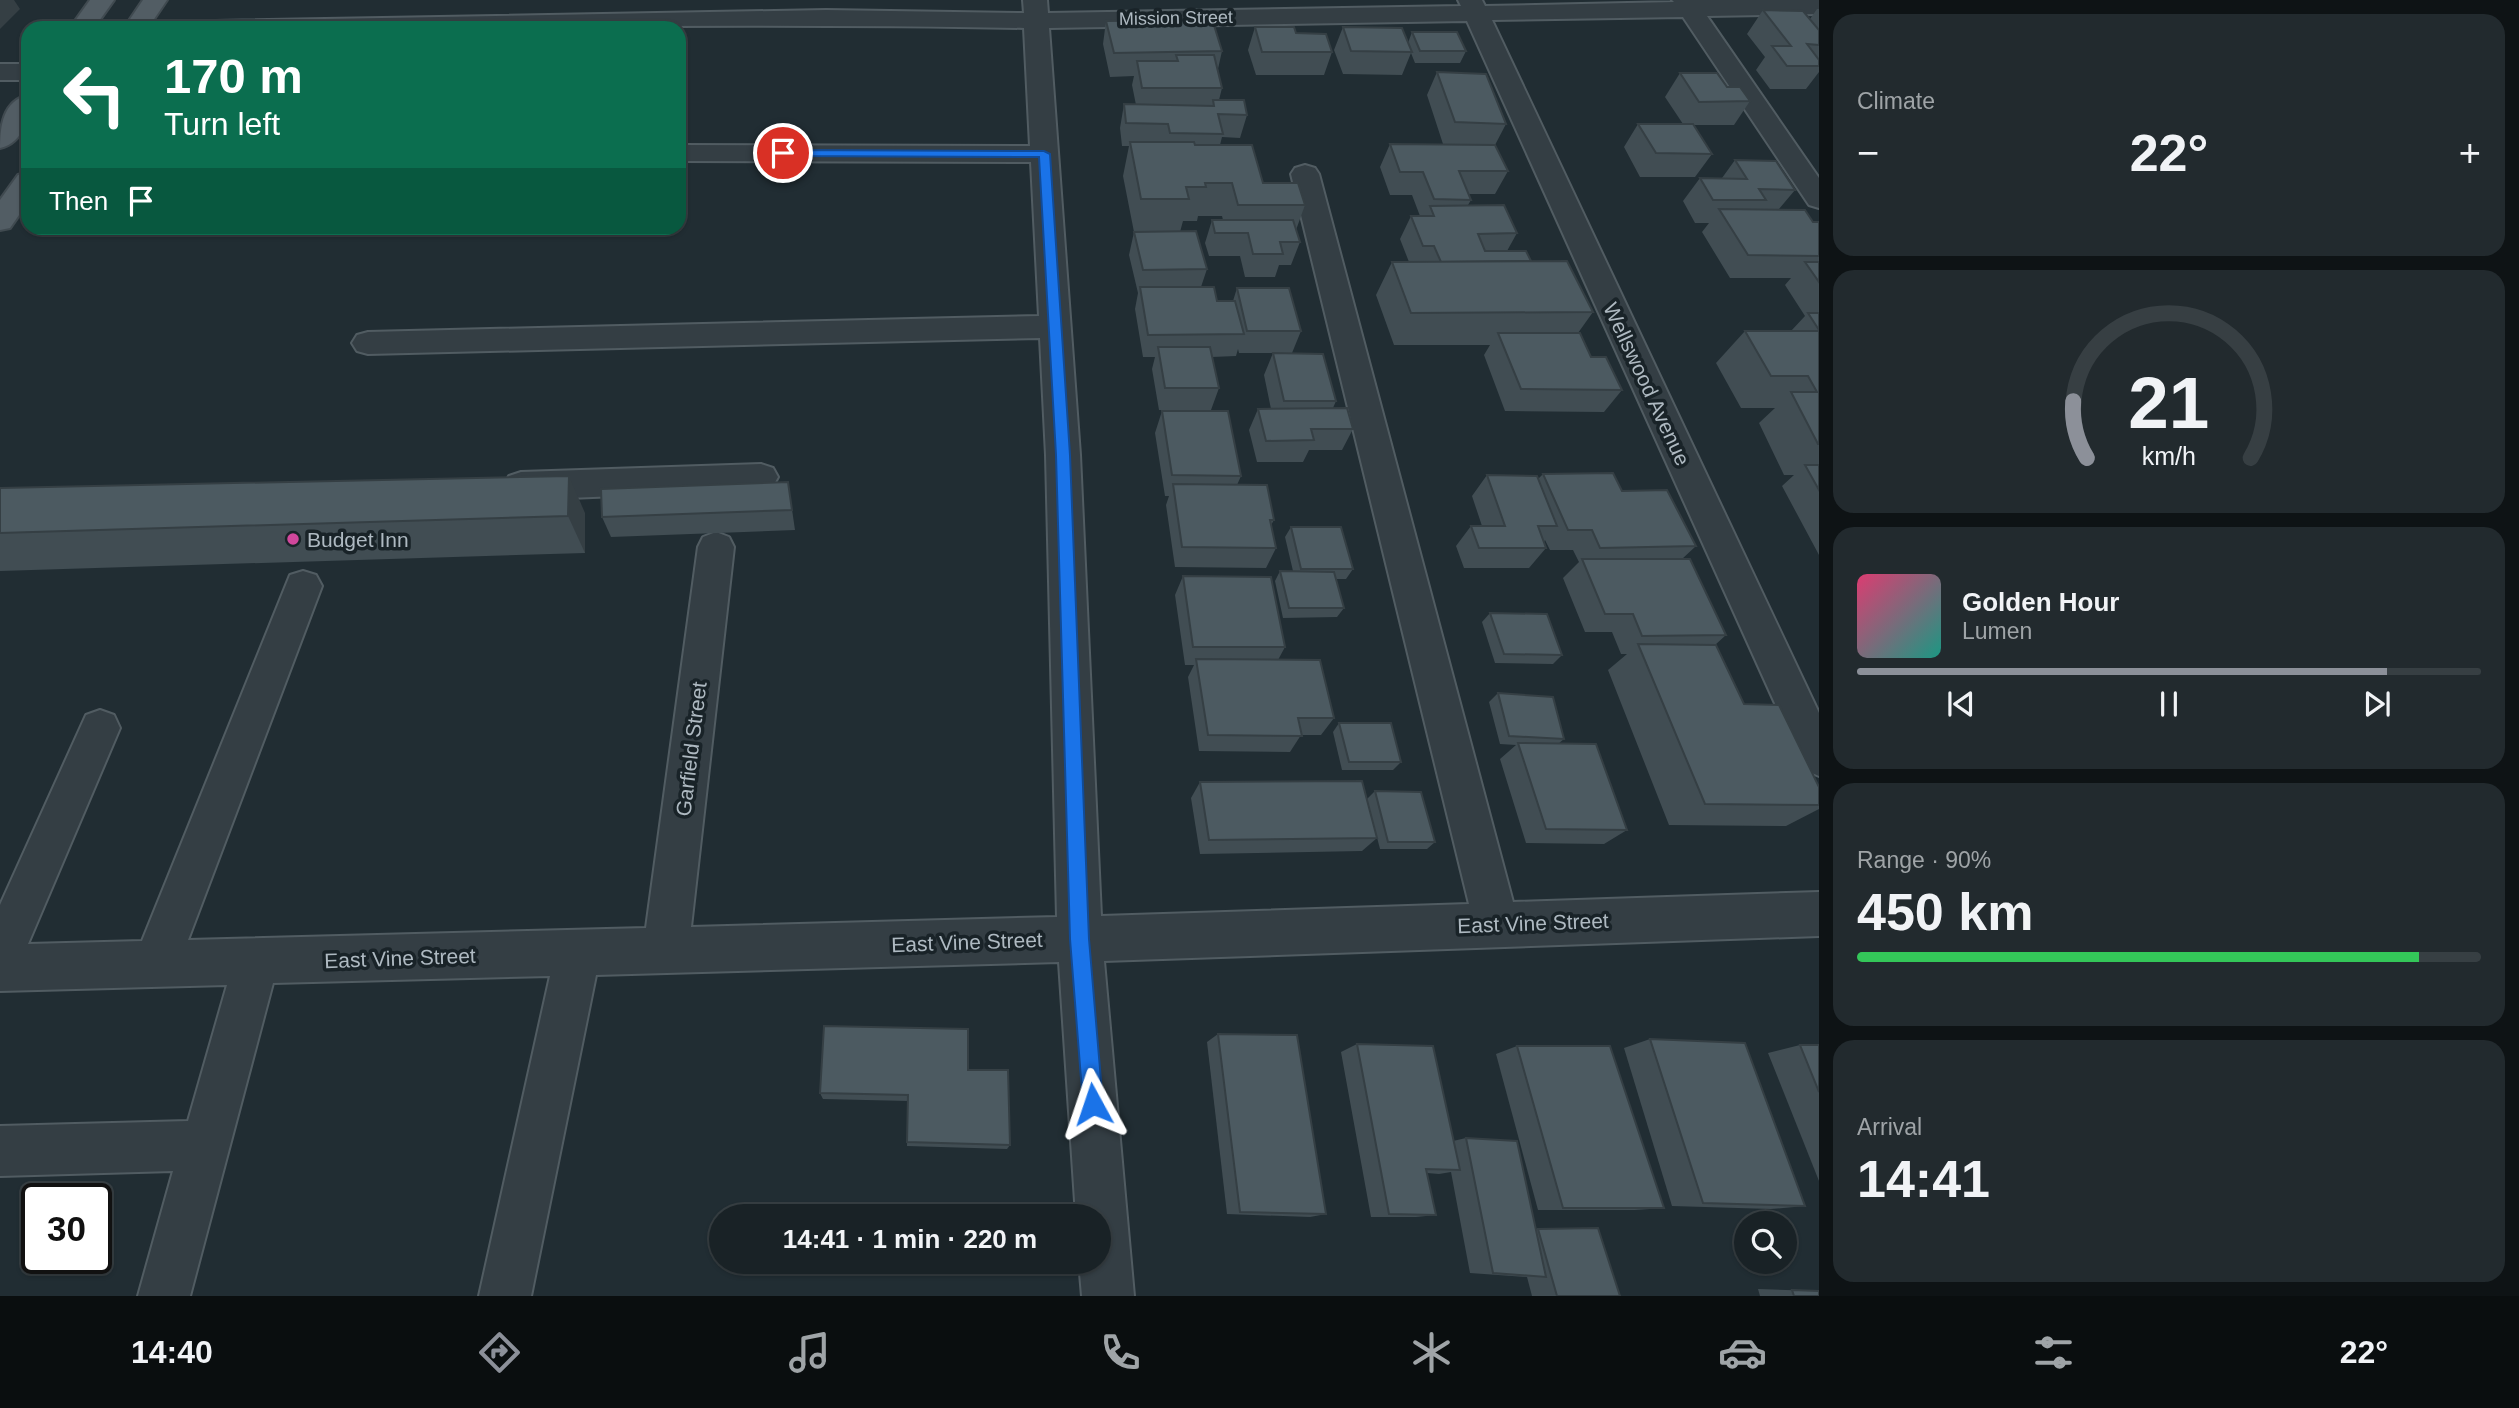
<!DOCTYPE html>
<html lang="en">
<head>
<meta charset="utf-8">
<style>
	:root { --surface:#192226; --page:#222a2e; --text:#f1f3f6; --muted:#9fa4a7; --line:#373f43; --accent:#8c9099 }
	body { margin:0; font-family:Helvetica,sans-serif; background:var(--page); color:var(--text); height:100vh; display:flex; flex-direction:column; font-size:26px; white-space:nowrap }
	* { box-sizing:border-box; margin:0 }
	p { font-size:23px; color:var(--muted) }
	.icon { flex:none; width:38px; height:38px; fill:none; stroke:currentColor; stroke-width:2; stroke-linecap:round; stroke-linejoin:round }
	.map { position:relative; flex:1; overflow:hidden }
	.panel { display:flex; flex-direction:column; gap:14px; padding:14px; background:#0e1315; width:700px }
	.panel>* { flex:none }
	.guide { position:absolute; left:21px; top:21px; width:665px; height:214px; border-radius:21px; box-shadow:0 2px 5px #0004,0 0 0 2px var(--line); background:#0b6e4f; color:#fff; overflow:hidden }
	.tools { position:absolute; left:1734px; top:1211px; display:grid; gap:14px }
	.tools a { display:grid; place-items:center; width:63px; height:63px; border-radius:50%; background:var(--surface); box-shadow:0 2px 5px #0004,0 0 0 2px var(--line); font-size:35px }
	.speed { position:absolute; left:21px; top:1183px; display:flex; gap:14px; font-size:35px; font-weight:700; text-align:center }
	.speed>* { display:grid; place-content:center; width:91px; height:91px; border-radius:50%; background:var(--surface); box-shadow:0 2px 5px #0004,0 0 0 2px var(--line); line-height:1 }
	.speed .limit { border:4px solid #111; border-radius:10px; background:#fff; color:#111 }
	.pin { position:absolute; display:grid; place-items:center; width:60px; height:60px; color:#fff; margin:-30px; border:4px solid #fff; border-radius:50%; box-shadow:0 2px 7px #0007 }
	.me { position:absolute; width:77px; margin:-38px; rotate:355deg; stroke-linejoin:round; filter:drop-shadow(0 0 5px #0008) }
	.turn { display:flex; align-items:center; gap:24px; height:147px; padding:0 28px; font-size:32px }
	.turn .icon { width:91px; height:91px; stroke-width:2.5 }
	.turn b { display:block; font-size:49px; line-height:60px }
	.then { display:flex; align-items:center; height:66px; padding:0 28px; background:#0003; gap:14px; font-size:26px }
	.big { font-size:52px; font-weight:700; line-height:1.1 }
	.panel .card { flex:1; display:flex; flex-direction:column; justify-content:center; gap:10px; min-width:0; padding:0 24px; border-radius:21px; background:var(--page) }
	.panel .dial { align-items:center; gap:0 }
	.dial svg { height:182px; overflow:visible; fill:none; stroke:var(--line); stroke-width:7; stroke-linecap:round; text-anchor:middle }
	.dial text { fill:var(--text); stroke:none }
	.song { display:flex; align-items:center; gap:21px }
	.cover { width:84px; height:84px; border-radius:10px; background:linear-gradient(135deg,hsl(340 70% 55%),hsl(170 70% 35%)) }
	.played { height:7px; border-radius:4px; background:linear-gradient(90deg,var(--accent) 85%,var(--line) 85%) }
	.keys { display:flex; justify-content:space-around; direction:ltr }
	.heat { display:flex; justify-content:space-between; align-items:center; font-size:38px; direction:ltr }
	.charge { height:10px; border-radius:5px; background:linear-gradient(90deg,#34c759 90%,var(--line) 0) }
	.trip { position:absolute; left:709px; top:1204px; width:402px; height:70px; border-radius:35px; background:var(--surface); box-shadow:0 2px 5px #0004,0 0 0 2px var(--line); font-weight:700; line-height:70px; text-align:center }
	.dock { display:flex; height:112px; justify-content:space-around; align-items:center; background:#0a0e0f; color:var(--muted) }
	.dock .icon { width:49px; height:49px }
	.dock .current { color:var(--accent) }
	.dock b { font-size:32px; color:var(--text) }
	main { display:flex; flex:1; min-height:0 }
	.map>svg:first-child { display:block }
</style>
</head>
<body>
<main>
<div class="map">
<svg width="1819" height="1296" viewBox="0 0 1819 1296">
	<rect width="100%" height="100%" fill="#212d33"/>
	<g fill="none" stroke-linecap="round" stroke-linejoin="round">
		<g stroke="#515c62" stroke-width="4">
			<g id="minor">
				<path d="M 1023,0 L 1047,0 L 1048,13 L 1461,6 L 1458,0 L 1482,0 L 1485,6 L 1674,2 L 1672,0 L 1819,0 L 1819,14 L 1707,16 L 1819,178 L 1819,208 L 1809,205 L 1683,17 L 1492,20 L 1819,713 L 1819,776 L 1805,770 L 1467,21 L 1049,28 L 1080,455 L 1101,916 L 1469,904 L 1291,174 L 1295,168 L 1305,165 L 1315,168 L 1319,174 L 1513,902 L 1819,892 L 1819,936 L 1104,961 L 1134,1296 L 1082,1296 L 1079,1262 L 1099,1262 L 1099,1216 L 1076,1216 L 1059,962 L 596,975 L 531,1296 L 479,1296 L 550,976 L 273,983 L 190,1296 L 138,1296 L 173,1171 L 0,1176 L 0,1126 L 188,1121 L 227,985 L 0,991 L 0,905 L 86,715 L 100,710 L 114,715 L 120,728 L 28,944 L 142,941 L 290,575 L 303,571 L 316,575 L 322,586 L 188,940 L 646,928 L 698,547 L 703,537 L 716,532 L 729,537 L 734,547 L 691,927 L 1057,917 L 1046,455 L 1040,338 L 368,354 L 357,351 L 352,343 L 357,335 L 368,332 L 1039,316 L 1031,162 L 679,161 L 679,145 L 1030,146 L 1024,28 C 751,23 477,28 203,28 L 206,23 L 215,21 L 826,10 L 1024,13 Z"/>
				<rect x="0" y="64" width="28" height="16"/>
				<path d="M 761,464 L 773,468 L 778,477 L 773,486 L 761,490 L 521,500 L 509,496 L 504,486 L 509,476 L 521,472 Z"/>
			</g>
		</g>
		<g stroke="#404a50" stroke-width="4">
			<g id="major">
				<path d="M 90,0 L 114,0 L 94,28 L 70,28 Z"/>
				<path d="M 143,0 L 167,0 L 148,28 L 124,28 Z"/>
				<path d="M 28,95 C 28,117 25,142 0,148 C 0,126 3,101 28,95 Z"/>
				<path d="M 28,172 L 28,202 L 10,228 L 0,230 L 0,200 L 18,175 Z"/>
			</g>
		</g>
		<use href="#minor" fill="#343e44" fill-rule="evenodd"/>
		<use href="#major" fill="#525d64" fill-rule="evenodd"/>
	</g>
	<g fill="#414d53">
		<path d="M 1817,9 L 1819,9 L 1819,72 L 1806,89 L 1770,89 L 1756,70 L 1765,57 L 1747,34 L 1763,10 L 1810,19 Z"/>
		<path d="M 1106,21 L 1184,22 L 1222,51 L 1218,69 L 1222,88 L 1219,100 L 1247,115 L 1240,138 L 1222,137 L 1220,145 L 1263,183 L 1305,205 L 1296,230 L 1300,242 L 1291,265 L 1279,265 L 1275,277 L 1245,277 L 1240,256 L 1209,256 L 1205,243 L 1212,220 L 1223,220 L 1222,216 L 1198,216 L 1197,221 L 1183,221 L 1180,232 L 1207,269 L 1201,287 L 1217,301 L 1233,301 L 1237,288 L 1301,331 L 1292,353 L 1336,401 L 1333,408 L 1353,429 L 1342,450 L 1309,450 L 1303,462 L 1257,462 L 1249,430 L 1258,409 L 1271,409 L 1264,375 L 1273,353 L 1239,353 L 1238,349 L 1236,356 L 1212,357 L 1219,388 L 1211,410 L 1159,410 L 1152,369 L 1155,357 L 1143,357 L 1135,309 L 1138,293 L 1129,255 L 1134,232 L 1123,176 L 1129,146 L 1122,146 L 1120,128 L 1124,104 L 1136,105 L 1132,85 L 1134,76 L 1110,77 L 1103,44 Z"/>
		<path d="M 1255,27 L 1296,33 L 1332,52 L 1324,75 L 1256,75 L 1248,50 Z"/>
		<path d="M 1343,27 L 1408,43 L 1412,32 L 1466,51 L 1460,63 L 1415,63 L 1411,53 L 1402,75 L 1343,74 L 1334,50 Z"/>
		<path d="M 1437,72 L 1506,124 L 1495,145 L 1508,171 L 1495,194 L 1469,194 L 1471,200 L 1468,205 L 1517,233 L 1507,251 L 1531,261 L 1593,312 L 1578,333 L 1591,357 L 1622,390 L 1604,412 L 1505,411 L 1484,355 L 1490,345 L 1394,345 L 1376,295 L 1392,262 L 1409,262 L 1400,239 L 1411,216 L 1420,216 L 1412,195 L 1390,195 L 1380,167 L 1390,144 L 1443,144 L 1427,95 Z"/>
		<path d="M 1680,73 L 1727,87 L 1750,101 L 1734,125 L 1694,125 L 1712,154 L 1695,177 L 1640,177 L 1624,147 L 1638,124 L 1683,124 L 1665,97 Z"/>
		<path d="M 1735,160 L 1795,190 L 1779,209 L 1813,222 L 1819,222 L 1819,555 L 1782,486 L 1794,475 L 1784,475 L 1759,423 L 1775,408 L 1741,408 L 1716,363 L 1745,331 L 1791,331 L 1805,316 L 1785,285 L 1791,278 L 1730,278 L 1702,232 L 1709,223 L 1695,223 L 1683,201 L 1700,178 L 1722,178 Z"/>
		<path d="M 1162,411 L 1241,476 L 1237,485 L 1274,520 L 1271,525 L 1276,548 L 1266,568 L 1175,567 L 1166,505 L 1169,496 L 1165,496 L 1155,433 Z"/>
		<path d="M 1543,474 L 1622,491 L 1696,546 L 1682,559 L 1726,635 L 1715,645 L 1744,704 L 1819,787 L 1819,809 L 1786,826 L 1669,825 L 1608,670 L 1627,654 L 1621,654 L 1612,632 L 1585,632 L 1563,578 L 1579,562 L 1573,550 L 1550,550 L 1545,540 L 1544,542 L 1546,548 L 1529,568 L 1464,568 L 1456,546 L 1471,526 L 1482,526 L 1472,496 L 1487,475 L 1538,479 Z"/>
		<path d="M 788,482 L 795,530 L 611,537 L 602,517 Z"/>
		<path d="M 0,488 L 585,513 L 585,553 L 0,571 Z"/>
		<path d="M 1291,527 L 1353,569 L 1346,579 L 1336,579 L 1344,608 L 1337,617 L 1283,618 L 1275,581 L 1280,571 L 1293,571 L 1285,537 Z"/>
		<path d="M 1183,576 L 1285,647 L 1278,660 L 1334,718 L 1321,735 L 1301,735 L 1290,752 L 1199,751 L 1188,677 L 1194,665 L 1185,665 L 1175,595 Z"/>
		<path d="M 1490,613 L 1562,655 L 1553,664 L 1495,663 L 1482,622 Z"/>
		<path d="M 1498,693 L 1564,739 L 1558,744 L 1627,830 L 1604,844 L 1526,843 L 1500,759 L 1516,745 L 1500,744 L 1489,702 Z"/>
		<path d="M 1339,723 L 1401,762 L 1393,770 L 1342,770 L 1333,732 Z"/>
		<path d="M 1200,782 L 1377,838 L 1362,851 L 1200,854 L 1191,798 Z"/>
		<path d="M 1375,791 L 1435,842 L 1427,849 L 1380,849 L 1367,799 Z"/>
		<path d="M 1218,1034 L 1326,1214 L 1310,1217 L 1227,1214 L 1207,1042 Z"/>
		<path d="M 1650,1039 L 1805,1206 L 1771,1209 L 1672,1206 L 1624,1048 Z"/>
		<path d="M 1357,1044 L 1453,1141 L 1466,1138 L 1536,1229 L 1598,1228 L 1620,1296 L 1532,1296 L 1527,1277 L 1470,1273 L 1451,1172 L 1439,1174 L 1427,1173 L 1436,1215 L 1416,1217 L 1371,1217 L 1341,1052 Z"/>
		<path d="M 1800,1045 L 1819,1045 L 1819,1181 L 1768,1053 Z"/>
		<path d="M 1517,1046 L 1664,1208 L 1635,1210 L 1538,1210 L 1496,1054 Z"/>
		<path d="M 968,1070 L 1010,1145 L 1007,1149 L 907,1146 L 908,1101 L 823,1099 L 820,1093 Z"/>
		<path d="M 1758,1289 L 1819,1291 L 1819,1296 L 1760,1296 Z"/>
	</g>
	<g fill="#353f44">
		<path d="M 0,0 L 14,0 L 20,9 L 0,29 Z"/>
		<path d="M 569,476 L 585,513 L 585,553 L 568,516 Z"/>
	</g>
	<g fill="#4c5a61" stroke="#353f44" stroke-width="2">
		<path d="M 1763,10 L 1803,11 L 1819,30 L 1819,45 L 1807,44 L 1819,60 L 1819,66 L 1787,66 L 1772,46 L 1791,46 Z"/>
		<path d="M 1184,20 L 1184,22 L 1213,22 L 1222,51 L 1114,53 L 1106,21 Z"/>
		<path d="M 1255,27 L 1294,27 L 1296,33 L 1326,34 L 1332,52 L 1262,52 Z"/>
		<path d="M 1343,27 L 1402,28 L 1412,52 L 1351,51 Z"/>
		<path d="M 1412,32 L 1457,32 L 1466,51 L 1420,51 Z"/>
		<path d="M 1176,55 L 1214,55 L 1222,88 L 1142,88 L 1137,61 L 1178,61 Z"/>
		<path d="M 1437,72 L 1486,74 L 1506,124 L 1455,122 Z"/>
		<path d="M 1680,73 L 1717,73 L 1727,87 L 1740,87 L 1750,101 L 1699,102 Z"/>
		<path d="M 1213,100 L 1244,100 L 1247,115 L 1218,114 L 1223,134 L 1170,133 L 1168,124 L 1126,123 L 1124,104 L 1214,106 Z"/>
		<path d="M 1638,124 L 1693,124 L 1712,154 L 1656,153 Z"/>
		<path d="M 1130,142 L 1194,142 L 1195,145 L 1252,145 L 1263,183 L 1298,183 L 1305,205 L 1238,205 L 1232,183 L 1205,183 L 1206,187 L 1186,187 L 1189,199 L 1141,199 Z"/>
		<path d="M 1390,144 L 1495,145 L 1508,171 L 1459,171 L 1471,200 L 1434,199 L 1423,172 L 1400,172 Z"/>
		<path d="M 1735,160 L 1776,161 L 1795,190 L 1759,189 L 1766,200 L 1713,200 L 1700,178 L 1747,179 Z"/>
		<path d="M 1504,205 L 1517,233 L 1478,234 L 1485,251 L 1526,251 L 1531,261 L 1441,262 L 1434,246 L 1423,246 L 1411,216 L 1434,216 L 1430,206 Z"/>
		<path d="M 1719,209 L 1805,210 L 1813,222 L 1819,222 L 1819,256 L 1748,255 Z"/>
		<path d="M 1212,220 L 1293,220 L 1300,242 L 1280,242 L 1283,254 L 1253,254 L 1248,233 L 1215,233 Z"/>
		<path d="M 1196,231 L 1207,269 L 1143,270 L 1134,232 Z"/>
		<path d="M 1567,261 L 1593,312 L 1411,313 L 1392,262 Z"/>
		<path d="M 1805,262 L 1819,262 L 1819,282 Z"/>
		<path d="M 1140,287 L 1214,287 L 1217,301 L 1235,301 L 1244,334 L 1148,335 Z"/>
		<path d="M 1237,288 L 1289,288 L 1301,331 L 1247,331 Z"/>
		<path d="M 1808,313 L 1819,313 L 1819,330 Z"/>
		<path d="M 1745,331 L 1819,331 L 1819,444 L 1818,444 L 1791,392 L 1817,392 L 1808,376 L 1771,376 Z"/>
		<path d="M 1498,333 L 1580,333 L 1591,357 L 1606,357 L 1622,390 L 1521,389 Z"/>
		<path d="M 1158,347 L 1210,347 L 1219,388 L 1165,388 Z"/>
		<path d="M 1273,353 L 1323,354 L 1336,401 L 1284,401 Z"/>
		<path d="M 1347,408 L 1353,429 L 1311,429 L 1314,440 L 1266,441 L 1258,409 Z"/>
		<path d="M 1162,411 L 1228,411 L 1241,476 L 1172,475 Z"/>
		<path d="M 1805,465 L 1819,465 L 1819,490 Z"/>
		<path d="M 1613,473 L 1622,491 L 1667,490 L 1696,546 L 1600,548 L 1592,530 L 1568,530 L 1543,474 Z"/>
		<path d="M 1487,475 L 1537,476 L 1557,526 L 1538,526 L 1546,548 L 1479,548 L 1471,526 L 1505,526 Z"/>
		<path d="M 569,476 L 568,516 L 0,533 L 0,488 Z"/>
		<path d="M 788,482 L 792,510 L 602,517 L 601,489 Z"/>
		<path d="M 1173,484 L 1267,485 L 1274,520 L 1270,520 L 1276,548 L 1182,547 Z"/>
		<path d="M 1291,527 L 1341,527 L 1353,569 L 1301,569 Z"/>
		<path d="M 1582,559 L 1690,559 L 1726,635 L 1642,636 L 1633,614 L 1605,614 Z"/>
		<path d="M 1280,571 L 1334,572 L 1344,608 L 1289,608 Z"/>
		<path d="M 1183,576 L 1271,577 L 1285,647 L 1193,647 Z"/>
		<path d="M 1490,613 L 1547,614 L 1562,655 L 1504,654 Z"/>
		<path d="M 1638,644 L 1716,645 L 1744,704 L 1779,705 L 1819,787 L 1819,805 L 1705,804 Z"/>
		<path d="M 1196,659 L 1320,660 L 1334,718 L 1298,718 L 1302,736 L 1208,735 Z"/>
		<path d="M 1498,693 L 1553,697 L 1564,739 L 1509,736 Z"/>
		<path d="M 1339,723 L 1391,723 L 1401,762 L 1349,762 Z"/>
		<path d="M 1518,743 L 1596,744 L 1627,830 L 1546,829 Z"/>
		<path d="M 1362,781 L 1377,838 L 1209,840 L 1200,782 Z"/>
		<path d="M 1375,791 L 1421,792 L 1435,842 L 1388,842 Z"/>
		<path d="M 824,1026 L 968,1029 L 968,1070 L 1008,1070 L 1010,1145 L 907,1142 L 908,1095 L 820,1093 Z"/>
		<path d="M 1218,1034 L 1297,1035 L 1326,1214 L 1240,1212 Z"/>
		<path d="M 1650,1039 L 1745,1043 L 1805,1206 L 1703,1203 Z"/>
		<path d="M 1357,1044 L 1433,1046 L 1460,1170 L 1426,1169 L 1436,1215 L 1389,1214 Z"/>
		<path d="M 1800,1045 L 1819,1045 L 1819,1092 Z"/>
		<path d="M 1517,1046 L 1610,1046 L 1664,1208 L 1563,1208 Z"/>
		<path d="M 1466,1138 L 1517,1141 L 1546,1277 L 1493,1273 Z"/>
		<path d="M 1598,1228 L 1620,1296 L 1557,1296 L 1538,1229 Z"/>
		<path d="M 1792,1290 L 1819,1291 L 1819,1296 L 1794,1296 Z"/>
	</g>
	<path fill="#1a73e8" stroke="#114b97" stroke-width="2" d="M 783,150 L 1044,151 L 1050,154 L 1070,455 L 1089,939 L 1103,1104 L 1100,1111 L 1093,1114 L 1086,1111 L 1083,1104 L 1070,939 L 1056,455 L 1039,157 L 779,156 L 778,153 Z"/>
	<circle fill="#d1479c" stroke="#192328" stroke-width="2.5" cx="293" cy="539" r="7"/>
	<g text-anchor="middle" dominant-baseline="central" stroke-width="7" stroke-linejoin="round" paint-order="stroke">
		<g font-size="18" fill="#aeb9c1" stroke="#192328">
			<text transform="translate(1176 18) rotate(-1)">Mission Street</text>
		</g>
		<g font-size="21" fill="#aeb9c1" stroke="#192328">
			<text transform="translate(1647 384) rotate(65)">Wellswood Avenue</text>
			<text transform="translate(691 749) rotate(-83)">Garfield Street</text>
			<text transform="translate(1533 923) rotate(-2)">East Vine Street</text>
			<text transform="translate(967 942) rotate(-2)">East Vine Street</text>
			<text transform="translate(400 958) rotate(-2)">East Vine Street</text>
		</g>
		<g font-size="21" fill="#aeb9c1" stroke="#192328" text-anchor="start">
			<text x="307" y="539">Budget Inn</text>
		</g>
	</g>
</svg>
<div class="tools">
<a><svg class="icon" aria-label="search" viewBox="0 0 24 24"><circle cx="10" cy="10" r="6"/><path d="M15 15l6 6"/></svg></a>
</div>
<div class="speed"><div class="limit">30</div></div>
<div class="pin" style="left:783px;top:153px;background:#d93025"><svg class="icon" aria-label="arrive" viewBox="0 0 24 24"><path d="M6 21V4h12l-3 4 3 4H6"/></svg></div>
<svg class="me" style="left:1093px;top:1104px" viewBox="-20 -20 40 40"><path d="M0-17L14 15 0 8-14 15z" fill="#1a73e8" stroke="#fff" stroke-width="4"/></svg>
<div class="trip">14:41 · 1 min · 220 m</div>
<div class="guide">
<div class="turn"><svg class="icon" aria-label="left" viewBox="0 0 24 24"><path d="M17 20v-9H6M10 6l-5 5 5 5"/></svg><div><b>170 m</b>Turn left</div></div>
<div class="then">Then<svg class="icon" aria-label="arrive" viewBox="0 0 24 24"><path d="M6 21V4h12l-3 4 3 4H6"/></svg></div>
</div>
</div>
<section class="panel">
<div class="card"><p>Climate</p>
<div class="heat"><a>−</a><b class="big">22°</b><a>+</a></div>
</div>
<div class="card dial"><svg viewBox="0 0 100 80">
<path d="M14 69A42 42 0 1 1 86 69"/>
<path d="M14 69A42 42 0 0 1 8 44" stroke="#8c9099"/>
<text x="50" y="56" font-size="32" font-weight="700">21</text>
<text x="50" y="72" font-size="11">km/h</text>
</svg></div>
<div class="card">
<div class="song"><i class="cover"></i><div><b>Golden Hour</b><p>Lumen</p></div></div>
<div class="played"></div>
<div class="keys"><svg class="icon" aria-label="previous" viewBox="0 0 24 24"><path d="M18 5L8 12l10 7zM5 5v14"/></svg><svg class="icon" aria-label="pause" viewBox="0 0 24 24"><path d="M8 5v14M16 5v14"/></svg><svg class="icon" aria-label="next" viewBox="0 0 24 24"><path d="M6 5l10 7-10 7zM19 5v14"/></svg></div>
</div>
<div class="card"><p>Range · 90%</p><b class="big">450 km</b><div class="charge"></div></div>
<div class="card"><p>Arrival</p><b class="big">14:41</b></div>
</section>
</main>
<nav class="dock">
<b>14:40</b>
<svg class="icon current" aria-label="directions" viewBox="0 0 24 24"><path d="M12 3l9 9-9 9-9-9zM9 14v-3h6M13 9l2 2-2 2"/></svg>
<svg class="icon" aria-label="music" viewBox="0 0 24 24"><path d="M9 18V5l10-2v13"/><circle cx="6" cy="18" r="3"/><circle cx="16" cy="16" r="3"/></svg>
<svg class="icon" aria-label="phone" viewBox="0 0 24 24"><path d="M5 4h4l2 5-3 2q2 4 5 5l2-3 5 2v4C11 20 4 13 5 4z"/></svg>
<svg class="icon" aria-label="climate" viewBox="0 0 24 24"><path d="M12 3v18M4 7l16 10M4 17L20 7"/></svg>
<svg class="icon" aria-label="car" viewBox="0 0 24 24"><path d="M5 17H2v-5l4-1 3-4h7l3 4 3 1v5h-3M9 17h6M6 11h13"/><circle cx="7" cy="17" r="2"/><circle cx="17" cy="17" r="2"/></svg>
<svg class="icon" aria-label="filters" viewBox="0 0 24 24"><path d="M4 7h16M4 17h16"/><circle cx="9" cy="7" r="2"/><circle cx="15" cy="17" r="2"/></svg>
<b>22°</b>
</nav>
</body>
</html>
